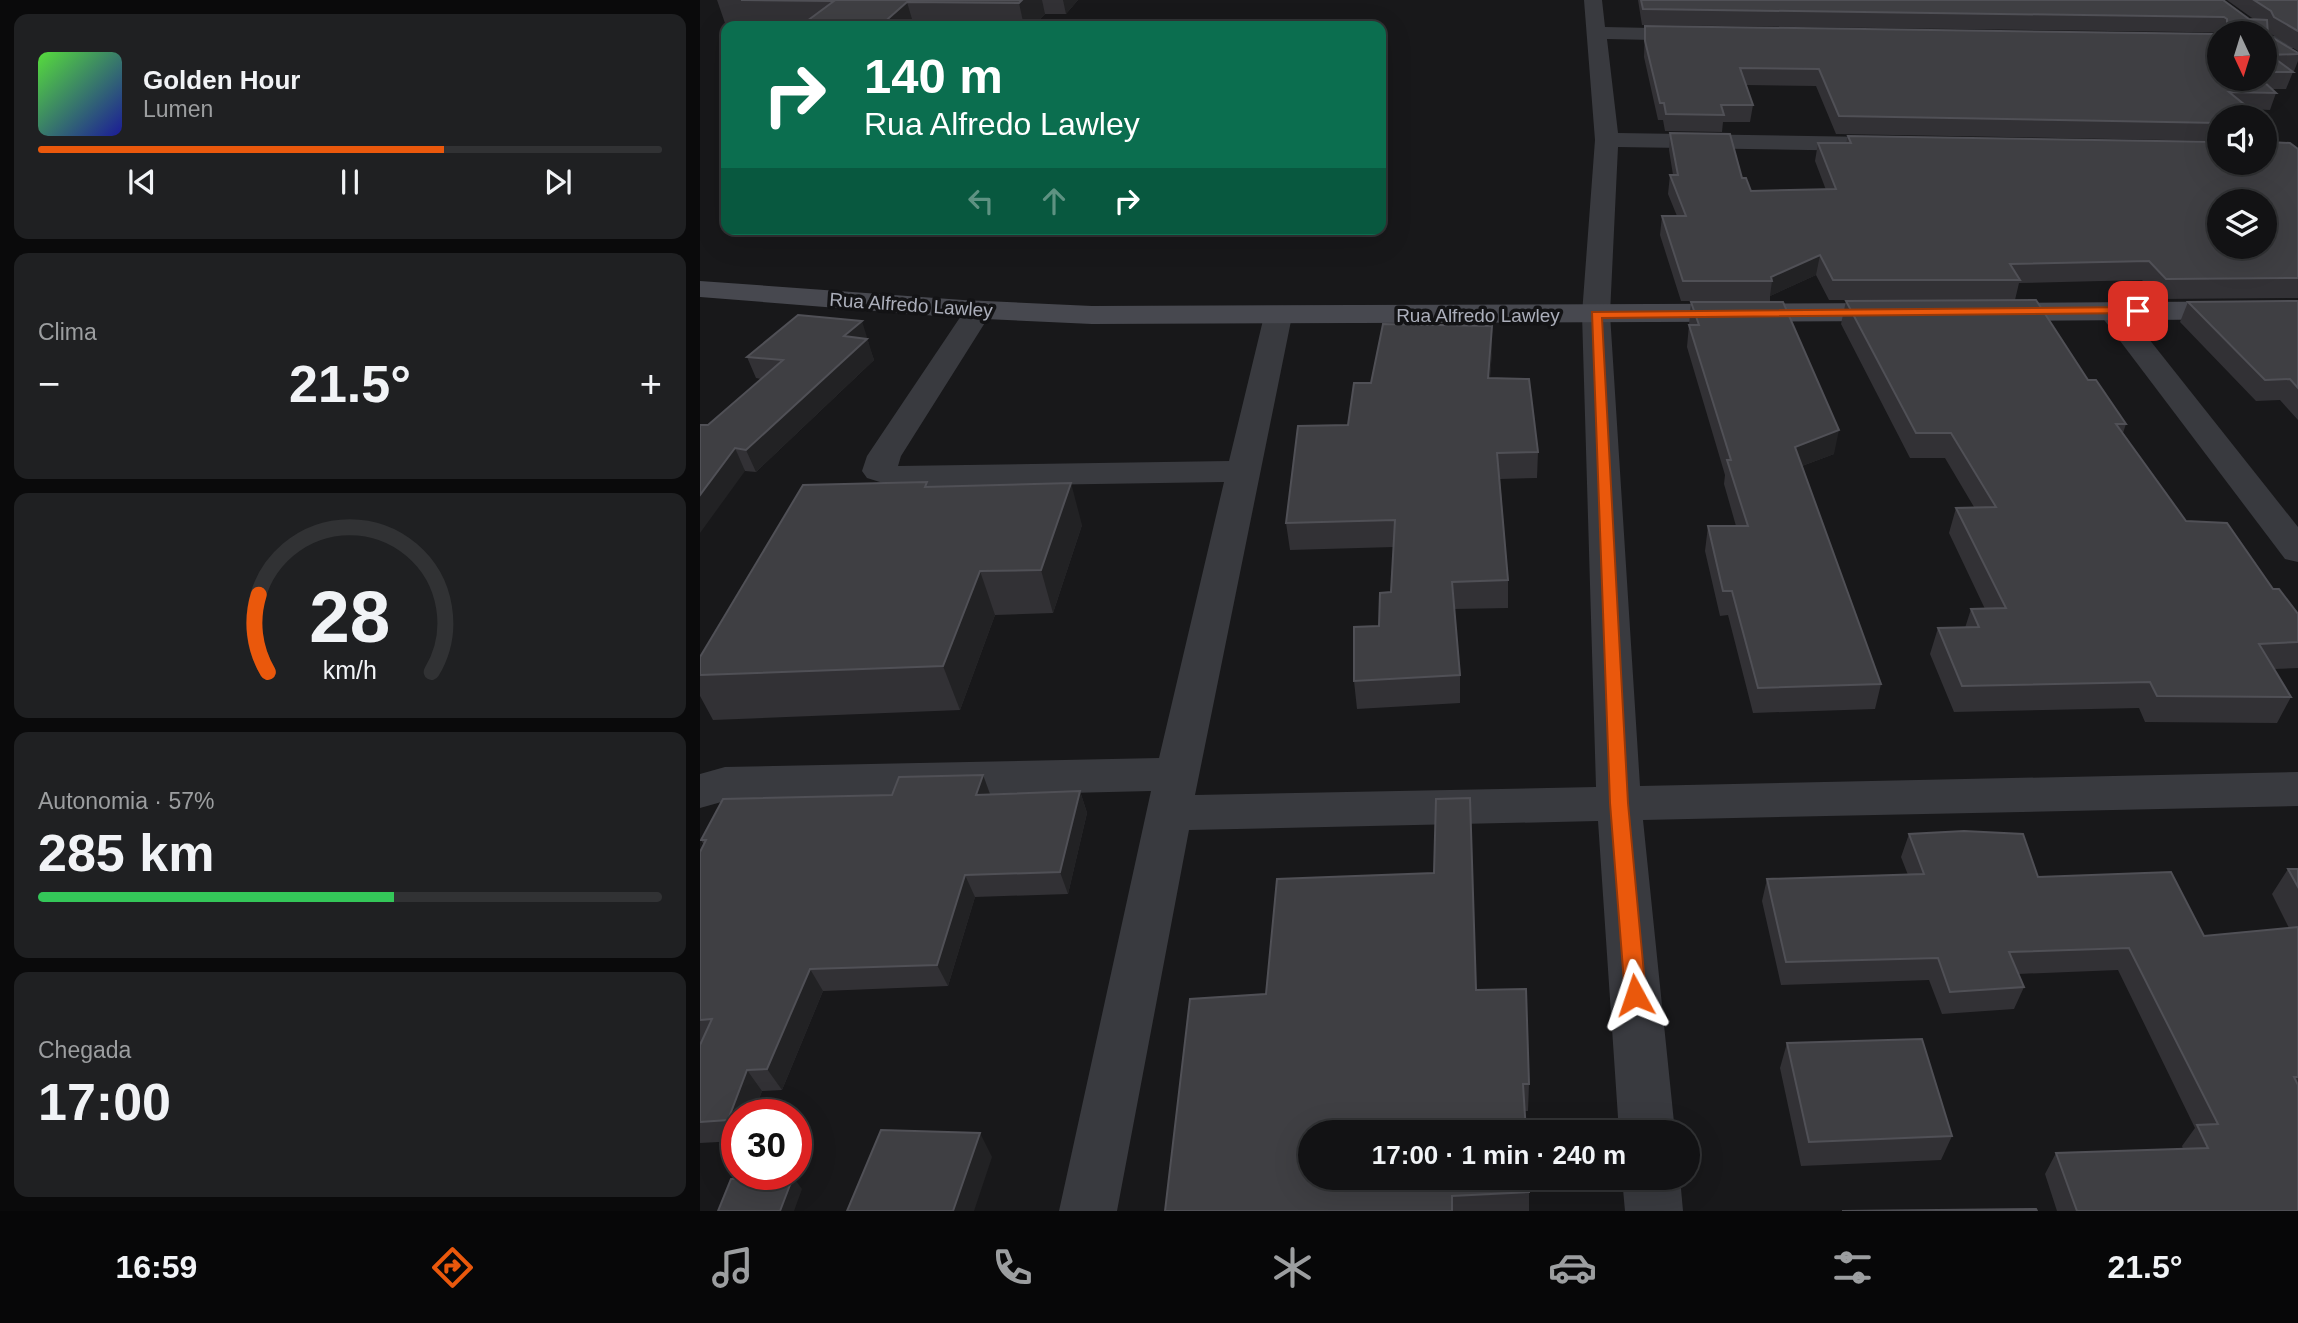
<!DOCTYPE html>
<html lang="pt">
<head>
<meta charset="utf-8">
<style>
	:root { --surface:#121214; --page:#1f2022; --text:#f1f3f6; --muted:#9c9ea0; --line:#313234; --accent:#ea580c }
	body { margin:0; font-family:Arial,sans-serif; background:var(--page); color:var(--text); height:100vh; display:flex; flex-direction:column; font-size:26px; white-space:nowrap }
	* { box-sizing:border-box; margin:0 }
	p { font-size:23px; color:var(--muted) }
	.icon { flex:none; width:38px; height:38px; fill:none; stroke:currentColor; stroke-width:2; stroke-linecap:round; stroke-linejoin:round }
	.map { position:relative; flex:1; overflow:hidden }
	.sheet { display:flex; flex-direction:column; gap:14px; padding:14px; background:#0a0a0b; width:700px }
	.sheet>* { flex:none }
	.guide { position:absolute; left:21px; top:21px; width:665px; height:214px; border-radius:14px; box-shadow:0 7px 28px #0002,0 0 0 2px var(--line); background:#0b6e4f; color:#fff; overflow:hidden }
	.needle { width:46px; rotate:176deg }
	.fabs { position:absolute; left:1507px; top:21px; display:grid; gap:14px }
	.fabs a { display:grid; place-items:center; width:70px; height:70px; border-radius:50%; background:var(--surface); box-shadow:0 7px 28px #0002,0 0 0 2px var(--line); font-size:35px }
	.speed { position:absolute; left:21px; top:1099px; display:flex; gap:14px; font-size:35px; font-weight:700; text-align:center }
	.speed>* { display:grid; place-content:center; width:91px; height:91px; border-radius:50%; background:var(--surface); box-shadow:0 7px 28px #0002,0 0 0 2px var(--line); line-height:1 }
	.speed .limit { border:10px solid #d22; background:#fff; color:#111 }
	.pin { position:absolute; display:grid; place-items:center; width:60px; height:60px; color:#fff; margin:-30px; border-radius:14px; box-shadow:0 4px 10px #0006 }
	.me { position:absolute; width:77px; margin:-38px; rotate:355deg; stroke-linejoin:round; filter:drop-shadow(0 0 5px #0008) }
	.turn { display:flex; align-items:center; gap:24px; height:147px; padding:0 28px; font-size:32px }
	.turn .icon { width:91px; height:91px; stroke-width:2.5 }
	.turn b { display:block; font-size:49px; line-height:60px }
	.lanes { display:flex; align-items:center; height:66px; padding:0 28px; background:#0003; justify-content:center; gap:35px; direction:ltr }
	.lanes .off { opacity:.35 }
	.big { font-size:52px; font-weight:700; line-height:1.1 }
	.sheet .widget { flex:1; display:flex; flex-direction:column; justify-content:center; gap:10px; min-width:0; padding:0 24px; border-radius:14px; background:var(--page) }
	.sheet .dial { align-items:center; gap:0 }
	.dial svg { height:182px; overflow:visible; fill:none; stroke:var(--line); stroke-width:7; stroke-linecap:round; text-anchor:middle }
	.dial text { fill:var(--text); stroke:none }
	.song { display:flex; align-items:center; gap:21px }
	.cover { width:84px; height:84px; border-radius:10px; background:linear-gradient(135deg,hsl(110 70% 55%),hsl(240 70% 35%)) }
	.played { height:7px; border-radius:4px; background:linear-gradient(90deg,var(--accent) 65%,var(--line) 65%) }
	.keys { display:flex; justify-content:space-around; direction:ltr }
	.heat { display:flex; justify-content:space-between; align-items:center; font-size:38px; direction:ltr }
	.charge { height:10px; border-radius:5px; background:linear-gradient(90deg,#34c759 57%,var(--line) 0) }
	.trip { position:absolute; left:598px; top:1120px; width:402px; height:70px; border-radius:35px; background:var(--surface); box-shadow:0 7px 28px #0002,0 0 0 2px var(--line); font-weight:700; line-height:70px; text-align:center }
	.dock { display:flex; height:112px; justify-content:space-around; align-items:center; background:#070708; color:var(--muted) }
	.dock .icon { width:49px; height:49px }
	.dock .current { color:var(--accent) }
	.dock b { font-size:32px; color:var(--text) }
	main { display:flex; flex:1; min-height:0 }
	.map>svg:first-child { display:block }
</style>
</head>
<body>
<main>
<section class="sheet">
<div class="widget">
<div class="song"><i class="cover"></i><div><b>Golden Hour</b><p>Lumen</p></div></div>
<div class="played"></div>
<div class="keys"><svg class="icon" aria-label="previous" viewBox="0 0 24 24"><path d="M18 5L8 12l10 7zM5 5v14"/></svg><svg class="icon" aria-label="pause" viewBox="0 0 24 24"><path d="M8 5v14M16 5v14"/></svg><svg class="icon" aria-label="next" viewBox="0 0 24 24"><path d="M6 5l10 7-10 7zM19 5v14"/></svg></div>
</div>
<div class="widget"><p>Clima</p>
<div class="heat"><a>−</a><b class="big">21.5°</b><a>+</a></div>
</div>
<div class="widget dial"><svg viewBox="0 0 100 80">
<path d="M14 69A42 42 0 1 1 86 69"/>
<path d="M14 69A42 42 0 0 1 10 35" stroke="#ea580c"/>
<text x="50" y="56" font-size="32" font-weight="700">28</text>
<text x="50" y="72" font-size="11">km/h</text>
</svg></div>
<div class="widget"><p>Autonomia · 57%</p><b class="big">285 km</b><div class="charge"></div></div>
<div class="widget"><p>Chegada</p><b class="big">17:00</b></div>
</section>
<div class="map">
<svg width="1598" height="1211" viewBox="0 0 1598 1211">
	<rect width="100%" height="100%" fill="#18181a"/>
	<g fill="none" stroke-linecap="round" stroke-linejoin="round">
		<g fill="#393a3f" fill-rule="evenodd">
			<path d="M 884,0 L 902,0 L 905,27 L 999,29 L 1009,35 L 999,41 L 907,39 L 918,133 L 1170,137 L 1178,139 L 1182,144 L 1178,149 L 1170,151 L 918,147 L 910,314 L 940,786 L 1598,772 L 1598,806 L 943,820 L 975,1132 L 919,1132 L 898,821 L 489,830 L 417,1211 L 359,1211 L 451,791 L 25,801 L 0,808 L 0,774 L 25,767 L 459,758 L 524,482 L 196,487 L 167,478 L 162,471 L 167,456 L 265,310 L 269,304 L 279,301 L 289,304 L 293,310 L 201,456 L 198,466 L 529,461 L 564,316 L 568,310 L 578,307 L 588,310 L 592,316 L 495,795 L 896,787 L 882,314 L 895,140 Z"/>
			<rect x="1564" y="36" width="34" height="12"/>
			<path d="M 1412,302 L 1422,305 L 1598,527 L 1598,562 L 1585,559 L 1402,317 L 1398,311 L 1402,305 Z"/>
			<path d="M 922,1178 L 980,1178 L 983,1211 L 925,1211 Z"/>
		</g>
		<g fill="#47484f" fill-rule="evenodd">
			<path d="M 0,281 L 263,300 L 392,306 L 1194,303 L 1204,306 L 1208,312 L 1204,318 L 1194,321 L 392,324 L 263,318 L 0,297 Z"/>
			<path d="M 1598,301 L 1598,319 L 1293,321 L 1283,318 L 1279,312 L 1283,306 L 1293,303 Z"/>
		</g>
	</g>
	<g fill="#323135">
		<path d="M 17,0 L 378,0 L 366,14 L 345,14 L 333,26 L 26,26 Z"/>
		<path d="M 938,0 L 1523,0 L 1549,19 L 1555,20 L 1527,0 L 1598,0 L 1598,51 L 1568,32 L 1568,35 L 1598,53 L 1598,61 L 1594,71 L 1591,71 L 1593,72 L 1586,89 L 1572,89 L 1576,93 L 1570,110 L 1550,109 L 1519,117 L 1519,141 L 1136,134 L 1116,86 L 1046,85 L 1053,105 L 1050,122 L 1023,122 L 1022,132 L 965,131 L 963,120 L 958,120 L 944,57 L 945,26 L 1519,79 L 1564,79 L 1564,33 L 942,25 Z"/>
		<path d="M 970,133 L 1042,178 L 1051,191 L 1126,190 L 1115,161 L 1118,143 L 1146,143 L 1148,136 L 1569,142 L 1598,149 L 1598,298 L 1459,299 L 1442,280 L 1319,283 L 1315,300 L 1129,300 L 1116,275 L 1070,296 L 1070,301 L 981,301 L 960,235 L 962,216 L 977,216 L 968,194 L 970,175 L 973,175 L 969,150 Z"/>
		<path d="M 1146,301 L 1388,380 L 1426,424 L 1423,433 L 1486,521 L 1573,589 L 1598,614 L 1598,668 L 1574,669 L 1591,697 L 1577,723 L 1445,722 L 1439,708 L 1254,712 L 1230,654 L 1238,628 L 1265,628 L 1271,609 L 1285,609 L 1249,533 L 1256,508 L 1274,507 L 1245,458 L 1210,458 L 1141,324 Z"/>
		<path d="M 1598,301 L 1598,420 L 1580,400 L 1556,401 L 1480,322 L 1488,302 Z"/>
		<path d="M 991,302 L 1134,454 L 1102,466 L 1181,684 L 1175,709 L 1053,713 L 1028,615 L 1020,616 L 1005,551 L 1008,526 L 1036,526 L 1024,484 L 1025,475 L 987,347 Z"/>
		<path d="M 792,326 L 792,351 L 790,378 L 838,452 L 837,478 L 800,479 L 808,580 L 808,608 L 754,609 L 760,675 L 760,703 L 657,709 L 654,681 L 679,626 L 691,592 L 694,547 L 590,550 L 586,523 L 648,425 L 671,383 Z"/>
		<path d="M 169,342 L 168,343 L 174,360 L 56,472 L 45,471 L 8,425 L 61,379 L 56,378 L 47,357 Z"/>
		<path d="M 229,487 L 382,525 L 353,613 L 295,615 L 260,710 L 13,720 L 0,696 L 0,657 Z"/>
		<path d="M 283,775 L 290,794 L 380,791 L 387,813 L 368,894 L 275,897 L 248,986 L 123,991 L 82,1090 L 62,1091 L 53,1115 L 37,1115 L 37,1141 L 0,1143 L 0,1045 L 1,1042 L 0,1042 L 0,852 L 4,845 L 1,840 L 192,795 Z"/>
		<path d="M 1209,834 L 1338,877 L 1504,936 L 1589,928 L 1572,894 L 1588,869 L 1598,869 L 1598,1211 L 1357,1211 L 1345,1174 L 1356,1153 L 1483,1149 L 1482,1146 L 1495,1128 L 1418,970 L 1318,974 L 1324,987 L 1314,1009 L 1242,1014 L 1229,980 L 1081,985 L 1062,901 L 1067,879 L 1208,875 L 1201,857 Z"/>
		<path d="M 776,990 L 829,1084 L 828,1111 L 825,1111 L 829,1192 L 829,1211 L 465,1211 L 566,994 Z"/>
		<path d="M 1087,1043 L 1252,1136 L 1241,1160 L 1101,1166 L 1080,1068 Z"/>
	</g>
	<g fill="#222224">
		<path d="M 322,0 L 342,0 L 345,14 L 333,26 L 324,26 L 319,3 Z"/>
		<path d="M 363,0 L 378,0 L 366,14 Z"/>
		<path d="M 207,2 L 214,26 L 181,26 L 181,25 Z"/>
		<path d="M 1120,255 L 1116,275 L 1070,296 L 1072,281 L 1071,277 Z"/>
		<path d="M 162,321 L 174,360 L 56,472 L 46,450 L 144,336 Z"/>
		<path d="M 792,326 L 792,351 L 788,404 L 788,378 Z"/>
		<path d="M 1139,430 L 1134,454 L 1091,470 L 1095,447 Z"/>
		<path d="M 35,448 L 45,471 L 0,533 L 0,495 Z"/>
		<path d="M 371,483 L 382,525 L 353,613 L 341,570 Z"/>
		<path d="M 280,571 L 295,615 L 260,710 L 243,666 Z"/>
		<path d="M 283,775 L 291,797 L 276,795 Z"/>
		<path d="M 380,791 L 387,813 L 368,894 L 360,872 Z"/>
		<path d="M 265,875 L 275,897 L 248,986 L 237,965 Z"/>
		<path d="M 110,969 L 123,991 L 82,1090 L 67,1069 Z"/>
		<path d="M 47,1070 L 62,1091 L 53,1115 L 37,1115 L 37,1131 L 28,1120 Z"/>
		<path d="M 280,1133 L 292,1157 L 274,1211 L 253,1211 Z"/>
		<path d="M 93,1177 L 102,1189 L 94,1211 L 80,1211 Z"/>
	</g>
	<g fill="#3f3f43" stroke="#505056" stroke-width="2" fill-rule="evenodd">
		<path d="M 41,0 L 322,0 L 319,3 L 207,2 L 181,25 L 103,24 L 134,1 Z"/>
		<path d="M 941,0 L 1523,0 L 1549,19 L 1567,20 L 1568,35 L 1598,53 L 1598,54 L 1570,55 L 1593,72 L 1564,72 L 1564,33 L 1525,33 L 1527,31 L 1527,19 L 1524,17 L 943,9 Z"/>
		<path d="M 1554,0 L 1598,0 L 1598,31 L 1574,17 L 1571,11 Z"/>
		<path d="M 945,26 L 1519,34 L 1519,79 L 1561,79 L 1576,93 L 1529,92 L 1560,117 L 1519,117 L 1519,123 L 1139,116 L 1119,69 L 1040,68 L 1053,105 L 1021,105 L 1024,115 L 966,114 L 964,103 L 960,103 L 945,41 Z"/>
		<path d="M 1564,121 L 1569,125 L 1569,142 L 1590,143 L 1598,149 L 1598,278 L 1466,279 L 1449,261 L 1310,264 L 1320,280 L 1133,280 L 1120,255 L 1071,277 L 1072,281 L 983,281 L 962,216 L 986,216 L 970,175 L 978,175 L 970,133 L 1030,134 L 1042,178 L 1046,178 L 1051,191 L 1136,189 L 1118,143 L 1151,143 L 1148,136 L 1519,142 L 1519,163 L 1564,163 ZM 1519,201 L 1564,201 L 1564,247 L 1519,247 Z"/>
		<path d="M 1336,300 L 1388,380 L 1396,380 L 1426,424 L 1416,424 L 1486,521 L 1527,523 L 1573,589 L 1579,589 L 1598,614 L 1598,642 L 1559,644 L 1591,697 L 1457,696 L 1450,682 L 1262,686 L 1238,628 L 1279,627 L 1271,609 L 1306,608 L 1256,508 L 1296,507 L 1251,433 L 1216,433 L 1146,301 Z"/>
		<path d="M 1598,301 L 1598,388 L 1590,379 L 1565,380 L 1488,302 Z"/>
		<path d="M 991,302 L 1083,302 L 1139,430 L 1095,447 L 1181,684 L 1058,688 L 1032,591 L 1023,591 L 1008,526 L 1048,526 L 1027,460 L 1031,460 L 989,325 L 999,325 Z"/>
		<path d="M 98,315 L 162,321 L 144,336 L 167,339 L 46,450 L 35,448 L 0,495 L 0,425 L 8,425 L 83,360 L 47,357 Z"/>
		<path d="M 683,324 L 792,326 L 788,378 L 829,379 L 838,452 L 797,453 L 808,580 L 752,582 L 760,675 L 654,681 L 654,627 L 679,626 L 680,593 L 691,592 L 695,520 L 586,523 L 598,426 L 648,425 L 654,383 L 671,383 Z"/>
		<path d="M 227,482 L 225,487 L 371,483 L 341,570 L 280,571 L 243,666 L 0,675 L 0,657 L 103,485 Z"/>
		<path d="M 283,775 L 276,795 L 380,791 L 360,872 L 265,875 L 237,965 L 110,969 L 67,1069 L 47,1070 L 28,1120 L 0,1122 L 0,1045 L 12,1019 L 0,1020 L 0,852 L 6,840 L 1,840 L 23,799 L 192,795 L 199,777 Z"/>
		<path d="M 770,798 L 776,990 L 826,989 L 829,1084 L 823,1084 L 826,1132 L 611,1132 L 611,1178 L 829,1178 L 829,1192 L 752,1196 L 752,1211 L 465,1211 L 490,999 L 566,994 L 577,879 L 734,873 L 736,799 Z"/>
		<path d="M 1264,831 L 1323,834 L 1338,877 L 1471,872 L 1504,936 L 1598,927 L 1598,1077 L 1594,1077 L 1598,1085 L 1598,1211 L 1377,1211 L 1356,1153 L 1508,1148 L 1497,1125 L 1518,1124 L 1429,948 L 1309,952 L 1324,987 L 1250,992 L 1238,958 L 1086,962 L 1067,879 L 1224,874 L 1209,834 Z"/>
		<path d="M 1588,869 L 1598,869 L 1598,887 Z"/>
		<path d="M 1222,1039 L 1252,1136 L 1109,1142 L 1087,1043 Z"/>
		<path d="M 181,1130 L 280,1133 L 253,1211 L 147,1211 Z"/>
		<path d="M 93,1177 L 80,1211 L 18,1211 L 31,1179 Z"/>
		<path d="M 1336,1209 L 1337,1211 L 1142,1211 Z"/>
	</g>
	<path fill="#ea580c" stroke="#983908" stroke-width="2" d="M 1438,307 L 1444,311 L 1443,313 L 902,318 L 928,803 L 946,995 L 943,1002 L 935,1005 L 928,1002 L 925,995 L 910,803 L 892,312 Z"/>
	<g text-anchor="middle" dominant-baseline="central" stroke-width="7" stroke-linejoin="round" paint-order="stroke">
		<g font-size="19" fill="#abaeba" stroke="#131315">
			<text transform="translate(211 305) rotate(4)">Rua Alfredo Lawley</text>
			<text x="778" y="315">Rua Alfredo Lawley</text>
		</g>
	</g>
</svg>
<div class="fabs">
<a><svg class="needle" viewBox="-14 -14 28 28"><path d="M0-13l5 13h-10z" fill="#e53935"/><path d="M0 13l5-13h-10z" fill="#9c9ea0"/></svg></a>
<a><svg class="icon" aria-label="sound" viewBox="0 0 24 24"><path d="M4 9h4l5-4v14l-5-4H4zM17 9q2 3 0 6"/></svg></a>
<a><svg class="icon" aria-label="layers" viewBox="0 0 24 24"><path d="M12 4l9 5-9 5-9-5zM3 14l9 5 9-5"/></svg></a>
</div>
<div class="speed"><div class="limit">30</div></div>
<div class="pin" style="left:1438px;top:311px;background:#d93025"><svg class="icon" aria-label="arrive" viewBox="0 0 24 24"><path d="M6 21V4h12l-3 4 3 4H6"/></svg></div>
<svg class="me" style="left:935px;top:995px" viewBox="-20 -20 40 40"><path d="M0-17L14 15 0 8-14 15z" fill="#ea580c" stroke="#fff" stroke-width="4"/></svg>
<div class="trip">17:00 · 1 min · 240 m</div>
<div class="guide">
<div class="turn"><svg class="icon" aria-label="right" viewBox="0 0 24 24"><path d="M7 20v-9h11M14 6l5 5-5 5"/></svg><div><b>140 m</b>Rua Alfredo Lawley</div></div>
<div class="lanes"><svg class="icon off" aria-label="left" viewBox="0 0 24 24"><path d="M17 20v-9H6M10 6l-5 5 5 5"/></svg><svg class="icon off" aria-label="ahead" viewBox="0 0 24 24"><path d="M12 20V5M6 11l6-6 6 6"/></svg><svg class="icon" aria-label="right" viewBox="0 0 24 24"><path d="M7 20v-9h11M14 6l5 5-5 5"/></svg></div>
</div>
</div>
</main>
<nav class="dock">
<b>16:59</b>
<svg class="icon current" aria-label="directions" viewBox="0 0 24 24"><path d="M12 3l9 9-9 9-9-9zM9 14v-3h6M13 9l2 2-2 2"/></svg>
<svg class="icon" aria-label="music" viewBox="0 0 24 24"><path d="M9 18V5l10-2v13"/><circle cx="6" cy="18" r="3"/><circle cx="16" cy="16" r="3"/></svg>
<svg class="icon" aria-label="phone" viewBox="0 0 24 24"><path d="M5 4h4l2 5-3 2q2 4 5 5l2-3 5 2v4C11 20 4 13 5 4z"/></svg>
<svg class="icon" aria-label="climate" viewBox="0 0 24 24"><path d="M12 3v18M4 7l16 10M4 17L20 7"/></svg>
<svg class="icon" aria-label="car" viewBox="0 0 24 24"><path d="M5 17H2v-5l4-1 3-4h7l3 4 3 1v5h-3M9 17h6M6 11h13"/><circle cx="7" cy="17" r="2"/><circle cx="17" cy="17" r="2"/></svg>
<svg class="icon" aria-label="filters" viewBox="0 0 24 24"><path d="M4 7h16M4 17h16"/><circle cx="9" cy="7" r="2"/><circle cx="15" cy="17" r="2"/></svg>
<b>21.5°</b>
</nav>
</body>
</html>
